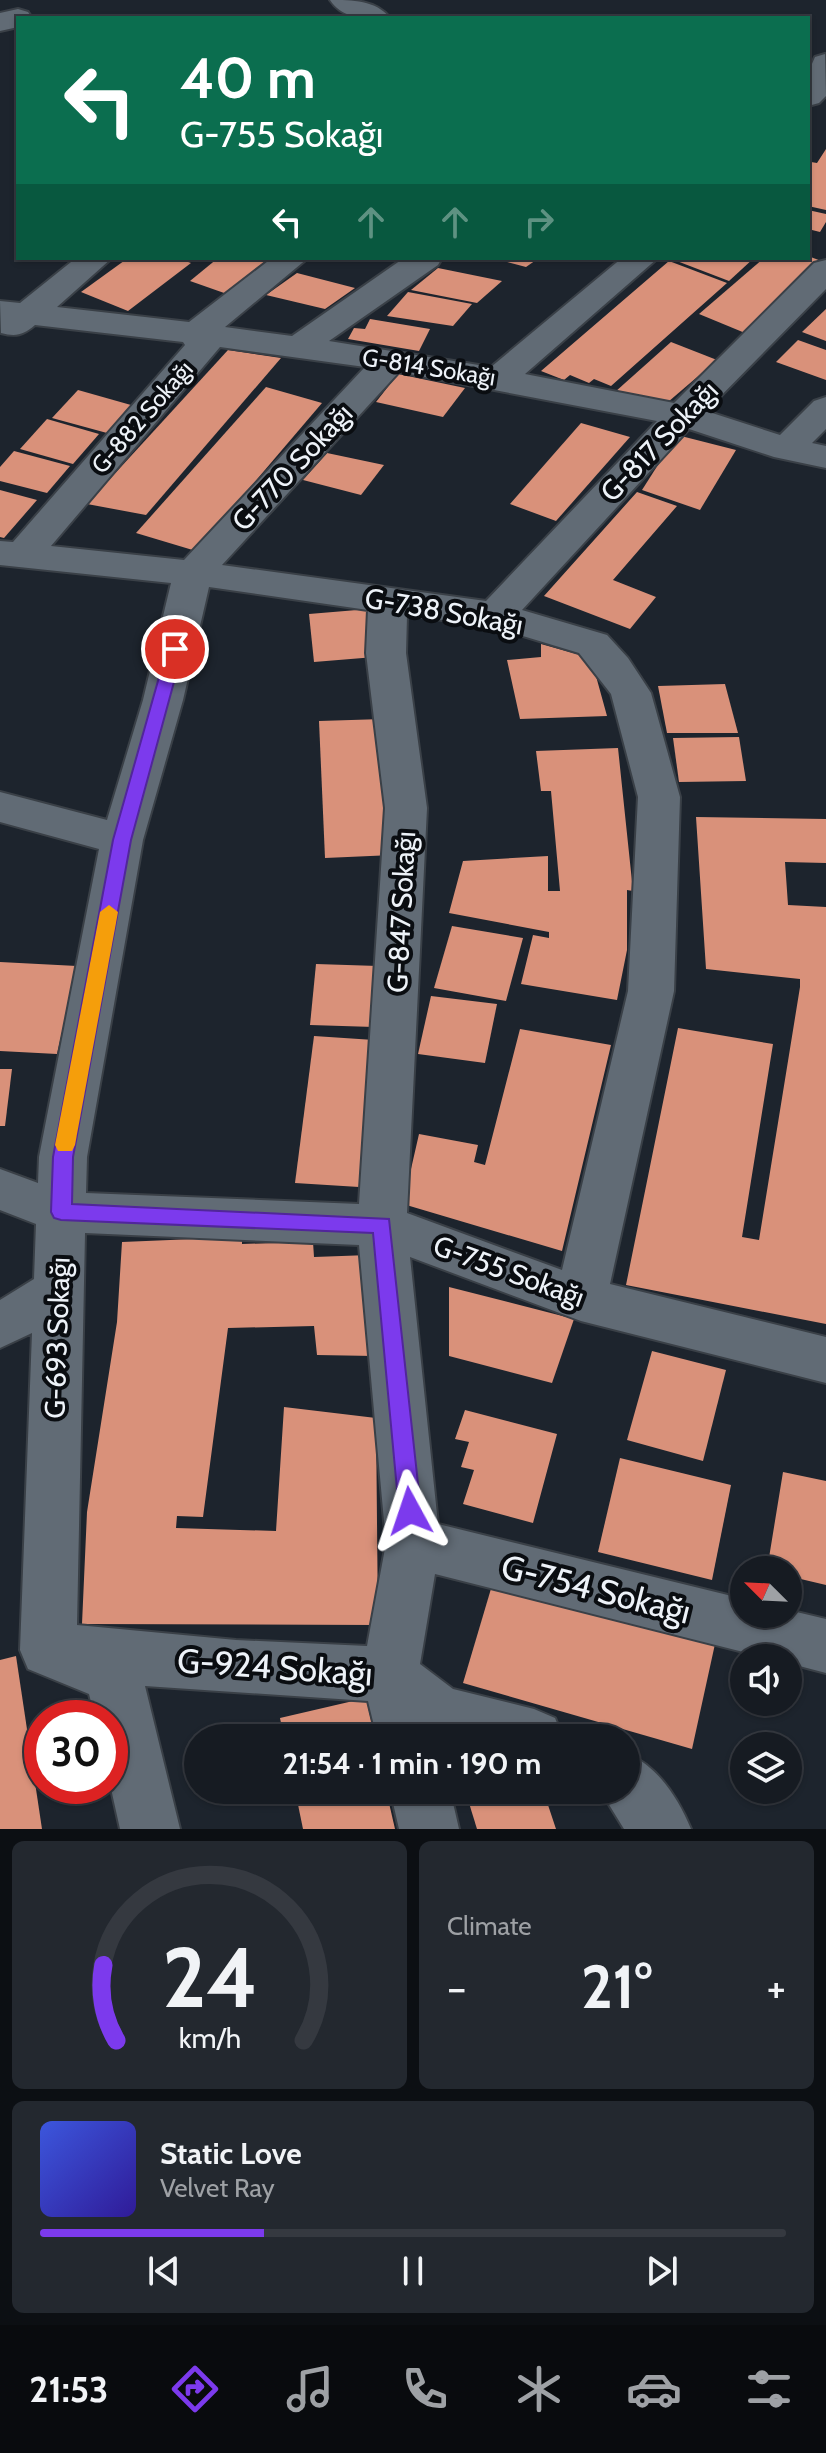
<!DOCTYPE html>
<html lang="en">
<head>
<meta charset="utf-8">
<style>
	:root { --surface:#161b22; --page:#23282f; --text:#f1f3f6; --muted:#9ea1a5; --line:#353940; --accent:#7c3aed }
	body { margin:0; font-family:Cabin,sans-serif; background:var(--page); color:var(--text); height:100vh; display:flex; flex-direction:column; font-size:30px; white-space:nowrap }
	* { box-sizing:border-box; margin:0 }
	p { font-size:26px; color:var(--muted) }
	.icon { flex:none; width:44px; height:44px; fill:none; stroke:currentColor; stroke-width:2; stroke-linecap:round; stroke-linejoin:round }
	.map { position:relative; height:1829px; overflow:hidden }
	.details { display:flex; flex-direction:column; gap:12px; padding:12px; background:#0c0f13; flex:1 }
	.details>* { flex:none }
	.banner { position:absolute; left:16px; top:16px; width:794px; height:244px; border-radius:0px; box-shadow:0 2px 6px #0004,0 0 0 2px var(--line); background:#0b6e4f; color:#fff; overflow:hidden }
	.needle { width:52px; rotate:294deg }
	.controls { position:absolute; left:730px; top:1556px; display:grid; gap:16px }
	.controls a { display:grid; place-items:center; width:72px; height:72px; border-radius:50%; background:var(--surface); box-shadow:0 2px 6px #0004,0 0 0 2px var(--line); font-size:40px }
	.speed { position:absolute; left:24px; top:1700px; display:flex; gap:16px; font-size:40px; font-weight:700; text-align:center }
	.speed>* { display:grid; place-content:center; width:104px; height:104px; border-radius:50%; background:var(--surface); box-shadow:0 2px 6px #0004,0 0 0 2px var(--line); line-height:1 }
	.speed .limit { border:12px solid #d22; background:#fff; color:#111 }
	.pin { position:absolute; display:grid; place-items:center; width:68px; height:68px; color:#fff; margin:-34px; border:4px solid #fff; border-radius:50%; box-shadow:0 2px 8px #0007 }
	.me { position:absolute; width:88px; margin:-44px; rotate:355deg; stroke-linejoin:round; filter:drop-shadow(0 0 6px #0008) }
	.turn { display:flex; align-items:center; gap:28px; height:168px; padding:0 32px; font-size:36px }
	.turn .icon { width:104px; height:104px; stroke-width:2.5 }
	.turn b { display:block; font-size:56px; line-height:68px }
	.lanes { display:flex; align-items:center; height:76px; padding:0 32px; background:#0003; justify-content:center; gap:40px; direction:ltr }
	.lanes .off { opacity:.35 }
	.big { font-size:60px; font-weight:700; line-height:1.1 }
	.details .widget { flex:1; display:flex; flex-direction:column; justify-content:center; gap:12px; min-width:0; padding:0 28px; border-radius:12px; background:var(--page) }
	.details .dial { align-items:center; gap:0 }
	.dial svg { height:208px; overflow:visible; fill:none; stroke:var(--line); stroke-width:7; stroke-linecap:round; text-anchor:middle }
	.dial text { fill:var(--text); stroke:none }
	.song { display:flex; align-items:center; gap:24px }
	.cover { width:96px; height:96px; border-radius:12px; background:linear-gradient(135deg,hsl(230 70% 55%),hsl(250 70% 35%)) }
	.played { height:8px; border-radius:4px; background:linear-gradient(90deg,var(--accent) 30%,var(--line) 30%) }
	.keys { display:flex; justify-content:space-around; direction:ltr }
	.heat { display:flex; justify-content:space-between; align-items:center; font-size:44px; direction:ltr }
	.details .tiles { flex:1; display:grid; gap:12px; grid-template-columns:1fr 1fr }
	.widget:last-child { grid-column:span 2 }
	.trip { position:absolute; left:184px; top:1724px; width:456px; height:80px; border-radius:40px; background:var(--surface); box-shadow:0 2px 6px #0004,0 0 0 2px var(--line); font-weight:700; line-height:80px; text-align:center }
	.tabs { display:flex; height:128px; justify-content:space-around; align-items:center; background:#090b0e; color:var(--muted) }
	.tabs .icon { width:56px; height:56px }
	.tabs .current { color:var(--accent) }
	.tabs b { font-size:36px; color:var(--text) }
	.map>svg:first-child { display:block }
</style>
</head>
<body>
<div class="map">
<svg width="826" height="1829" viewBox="0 0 826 1829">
	<rect width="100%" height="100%" fill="#1d242d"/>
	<g fill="#d9917a">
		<path d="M 826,149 L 826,210 L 808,206 L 808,167 L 811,162 L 817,163 Z"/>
		<path d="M 808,210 L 826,214 L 826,222 L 820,232 L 808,229 Z"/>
		<path d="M 808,256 L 824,262 L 745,333 L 699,314 L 764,258 Z"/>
		<path d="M 128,258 L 177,258 L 191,263 L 128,311 L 81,292 Z"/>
		<path d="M 218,258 L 252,258 L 268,264 L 227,294 L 190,281 Z"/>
		<path d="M 492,258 L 539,258 L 526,267 Z"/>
		<path d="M 669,258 L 754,258 L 729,281 Z"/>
		<path d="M 669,261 L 727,283 L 611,386 L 594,379 L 589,383 L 570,375 L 564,380 L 541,371 Z"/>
		<path d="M 438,268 L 502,281 L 477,303 L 411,290 Z"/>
		<path d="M 297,273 L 355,288 L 325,309 L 266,295 Z"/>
		<path d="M 408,292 L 472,304 L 453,326 L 387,316 Z"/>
		<path d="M 826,309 L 826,341 L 802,332 Z"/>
		<path d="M 370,319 L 430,329 L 419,351 L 348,339 L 354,328 L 365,329 Z"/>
		<path d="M 798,340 L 826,350 L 826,380 L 776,362 Z"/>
		<path d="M 671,342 L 717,360 L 668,402 L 615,392 Z"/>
		<path d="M 228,350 L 281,358 L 146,515 L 87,504 Z"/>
		<path d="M 398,374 L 465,388 L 443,417 L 376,402 Z"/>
		<path d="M 266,387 L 322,403 L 196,551 L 136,533 Z"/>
		<path d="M 78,390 L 131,405 L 107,433 L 52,418 Z"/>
		<path d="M 47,419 L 99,434 L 73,464 L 20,449 Z"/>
		<path d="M 581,423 L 630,437 L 556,521 L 510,504 Z"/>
		<path d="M 677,435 L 736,450 L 700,510 L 642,490 Z"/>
		<path d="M 14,451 L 70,466 L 47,493 L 0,481 L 0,467 Z"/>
		<path d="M 327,453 L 384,465 L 361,495 L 303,480 Z"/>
		<path d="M 0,490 L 37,500 L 4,538 L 0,537 Z"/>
		<path d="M 637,492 L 677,506 L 613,580 L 656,597 L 630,629 L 544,596 Z"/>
		<path d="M 369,609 L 375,657 L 314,662 L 309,614 Z"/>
		<path d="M 541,644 L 591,658 L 607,716 L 520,719 L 507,660 L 541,657 Z"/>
		<path d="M 725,684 L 738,733 L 667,733 L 658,686 Z"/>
		<path d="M 383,719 L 393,855 L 325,858 L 319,721 Z"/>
		<path d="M 739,737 L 746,781 L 679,782 L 673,738 Z"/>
		<path d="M 618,748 L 633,891 L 627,890 L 627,950 L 617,1000 L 521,984 L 533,935 L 549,938 L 549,932 L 449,913 L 463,861 L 548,856 L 548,891 L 560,891 L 551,791 L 541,791 L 536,751 Z"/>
		<path d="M 696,817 L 826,819 L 826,863 L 785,862 L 788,905 L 826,907 L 826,1324 L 626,1285 L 678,1028 L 773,1044 L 742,1237 L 759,1240 L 800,987 L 800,979 L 706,969 Z"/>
		<path d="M 452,926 L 523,938 L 506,1001 L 434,988 Z"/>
		<path d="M 0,962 L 77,966 L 57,1054 L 0,1051 Z"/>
		<path d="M 316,964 L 378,966 L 374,1027 L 310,1025 Z"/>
		<path d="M 431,996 L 497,1004 L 485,1063 L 418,1054 Z"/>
		<path d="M 520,1029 L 611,1045 L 562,1251 L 403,1204 L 419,1134 L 478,1145 L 474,1162 L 485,1165 Z"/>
		<path d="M 314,1036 L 374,1040 L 359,1187 L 295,1183 Z"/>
		<path d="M 0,1069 L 12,1069 L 5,1126 L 0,1126 Z"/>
		<path d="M 242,1237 L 242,1244 L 313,1242 L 314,1257 L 369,1255 L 374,1356 L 317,1355 L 314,1326 L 228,1328 L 203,1517 L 177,1516 L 176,1528 L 276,1531 L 284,1407 L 376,1418 L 378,1625 L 82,1624 L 87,1512 L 117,1322 L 122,1242 Z"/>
		<path d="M 449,1287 L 574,1319 L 552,1383 L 449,1356 Z"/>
		<path d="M 652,1351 L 726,1370 L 703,1461 L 627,1440 Z"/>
		<path d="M 465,1410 L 557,1434 L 533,1523 L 463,1504 L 474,1470 L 461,1467 L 469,1442 L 455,1439 Z"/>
		<path d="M 620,1458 L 731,1485 L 712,1580 L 598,1552 Z"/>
		<path d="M 783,1472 L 826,1481 L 826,1585 L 788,1576 L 788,1570 L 767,1570 Z"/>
		<path d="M 493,1582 L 715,1644 L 692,1749 L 463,1683 Z"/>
		<path d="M 16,1656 L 42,1829 L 0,1829 L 0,1660 Z"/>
		<path d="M 366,1698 L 375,1738 L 284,1738 L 280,1718 Z"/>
		<path d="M 295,1790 L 386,1790 L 395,1829 L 303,1829 Z"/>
		<path d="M 465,1790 L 543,1790 L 556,1829 L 477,1829 Z"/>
	</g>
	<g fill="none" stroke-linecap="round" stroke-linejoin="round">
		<g stroke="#3a4047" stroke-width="4">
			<g id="minor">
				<path d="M 330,0 C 352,0 376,0 390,18 C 368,18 344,21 330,0 Z"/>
				<path d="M 18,9 L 28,12 L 32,18 L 18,18 L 18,27 L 0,31 L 0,13 Z"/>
				<path d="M 825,54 L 826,96 L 819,103 L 808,106 L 808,73 L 815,57 Z"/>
				<path d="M 76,258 L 112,258 L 57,307 L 189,322 L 272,258 L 308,258 L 225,327 L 292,336 L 404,258 L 442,258 L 438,265 L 329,341 L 491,367 L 622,258 L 658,258 L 525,374 L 674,403 L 814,263 L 826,260 L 826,289 L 706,411 L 780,435 L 814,401 L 826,397 L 826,429 L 812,443 L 826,446 L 826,468 L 774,457 L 689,429 L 522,610 L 607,635 L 628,658 L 651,693 L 680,797 L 674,991 L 610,1284 L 826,1337 L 826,1383 L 581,1321 L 410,1257 L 438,1524 L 744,1599 L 744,1614 L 788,1614 L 788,1610 L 826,1619 L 826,1673 L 788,1663 L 788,1658 L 767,1658 L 435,1574 L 420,1664 L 453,1689 L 534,1709 L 555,1718 L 563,1738 L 377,1738 L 368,1701 L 145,1686 L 180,1829 L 120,1829 L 110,1784 L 110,1718 L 95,1718 L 89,1694 L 28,1669 L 20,1650 L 32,1333 L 0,1348 L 0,1300 L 34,1279 L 36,1224 L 0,1210 L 0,1169 L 38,1183 L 39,1157 L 99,849 L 0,822 L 0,792 L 107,820 L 143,700 L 171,583 L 0,565 L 0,541 L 13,542 L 185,345 L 183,342 L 35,325 C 23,335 16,337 1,333 L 0,301 L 20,303 ZM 220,347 L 365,367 L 184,560 L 51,546 ZM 399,372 L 657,421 L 486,601 L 222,565 ZM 209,587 L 368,610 L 366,653 L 385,808 L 359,1204 L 86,1193 L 87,1157 L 143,840 L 183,700 ZM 407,615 L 493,627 L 579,653 L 611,694 L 638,797 L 628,991 L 562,1270 L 407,1213 L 427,808 L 406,653 ZM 85,1233 L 359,1245 L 386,1543 L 367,1646 L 236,1640 L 77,1625 Z"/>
				<path d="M 626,1753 C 658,1766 678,1798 691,1829 L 624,1829 L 600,1790 L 626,1790 Z"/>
				<path d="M 390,1790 L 450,1790 L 459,1829 L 399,1829 Z"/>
			</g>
		</g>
		<use href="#minor" fill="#616b75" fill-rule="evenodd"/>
	</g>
	<path fill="#7c3aed" stroke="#51269a" stroke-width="2" d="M 175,644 L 183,649 L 131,840 L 73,1157 L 72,1204 L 389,1219 L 421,1511 L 418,1519 L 410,1522 L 402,1519 L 399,1511 L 373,1233 L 61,1220 L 54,1218 L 51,1212 L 53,1157 L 113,840 L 167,649 Z"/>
	<path fill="#f59e0b" d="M 109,905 L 118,912 L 75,1145 L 72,1151 L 58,1151 L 55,1145 L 100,912 Z"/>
	<g text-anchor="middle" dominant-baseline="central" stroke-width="8" stroke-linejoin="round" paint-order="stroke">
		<g font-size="24" fill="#edf2f8" stroke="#0a0d11">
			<text transform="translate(429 367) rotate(9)">G-814 Sokağı</text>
			<text transform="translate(142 417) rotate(-49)">G-882 Sokağı</text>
		</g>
		<g font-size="28" fill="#edf2f8" stroke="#0a0d11">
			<text transform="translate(659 441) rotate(-46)">G-817 Sokağı</text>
			<text transform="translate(292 467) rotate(-47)">G-770 Sokağı</text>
			<text transform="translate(444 611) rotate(10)">G-738 Sokağı</text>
			<text transform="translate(401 912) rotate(-87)">G-847 Sokağı</text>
			<text transform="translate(509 1271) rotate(20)">G-755 Sokağı</text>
			<text transform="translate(57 1338) rotate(-88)">G-693 Sokağı</text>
		</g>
		<g font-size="34" fill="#edf2f8" stroke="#0a0d11">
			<text transform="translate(596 1589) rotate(14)">G-754 Sokağı</text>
			<text transform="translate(275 1667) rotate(4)">G-924 Sokağı</text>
		</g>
	</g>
</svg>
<div class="controls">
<a><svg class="needle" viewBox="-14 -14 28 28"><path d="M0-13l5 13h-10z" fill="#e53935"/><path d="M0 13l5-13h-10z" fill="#9ea1a5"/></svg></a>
<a><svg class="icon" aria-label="sound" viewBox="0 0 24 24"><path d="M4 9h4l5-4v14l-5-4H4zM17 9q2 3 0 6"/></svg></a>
<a><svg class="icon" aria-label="layers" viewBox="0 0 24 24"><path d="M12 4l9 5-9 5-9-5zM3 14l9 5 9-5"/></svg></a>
</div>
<div class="speed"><div class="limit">30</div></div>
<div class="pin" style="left:175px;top:649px;background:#d93025"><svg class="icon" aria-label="arrive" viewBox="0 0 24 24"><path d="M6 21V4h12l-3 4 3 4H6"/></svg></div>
<svg class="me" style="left:410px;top:1511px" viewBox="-20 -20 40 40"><path d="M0-17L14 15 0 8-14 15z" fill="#7c3aed" stroke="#fff" stroke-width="4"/></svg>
<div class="trip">21:54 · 1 min · 190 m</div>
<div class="banner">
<div class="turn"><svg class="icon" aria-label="left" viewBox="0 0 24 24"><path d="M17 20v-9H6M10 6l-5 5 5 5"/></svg><div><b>40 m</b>G-755 Sokağı</div></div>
<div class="lanes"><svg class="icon" aria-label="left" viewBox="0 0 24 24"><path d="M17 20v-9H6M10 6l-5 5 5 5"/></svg><svg class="icon off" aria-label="ahead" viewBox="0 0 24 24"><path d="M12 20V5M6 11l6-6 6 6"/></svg><svg class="icon off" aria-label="ahead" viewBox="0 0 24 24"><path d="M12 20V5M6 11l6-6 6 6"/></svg><svg class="icon off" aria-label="right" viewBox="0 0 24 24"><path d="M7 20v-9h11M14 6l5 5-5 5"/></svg></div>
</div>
</div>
<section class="details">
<div class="tiles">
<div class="widget dial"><svg viewBox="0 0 100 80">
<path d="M14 69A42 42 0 1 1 86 69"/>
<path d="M14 69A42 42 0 0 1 9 40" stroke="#7c3aed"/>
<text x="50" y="56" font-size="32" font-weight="700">24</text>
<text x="50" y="72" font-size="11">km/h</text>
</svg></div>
<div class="widget"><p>Climate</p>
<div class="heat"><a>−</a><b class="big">21°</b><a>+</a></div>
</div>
<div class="widget">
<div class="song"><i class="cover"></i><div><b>Static Love</b><p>Velvet Ray</p></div></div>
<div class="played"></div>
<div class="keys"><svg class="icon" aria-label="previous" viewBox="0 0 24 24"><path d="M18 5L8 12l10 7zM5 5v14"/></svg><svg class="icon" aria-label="pause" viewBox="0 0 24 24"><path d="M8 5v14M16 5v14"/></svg><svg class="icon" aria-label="next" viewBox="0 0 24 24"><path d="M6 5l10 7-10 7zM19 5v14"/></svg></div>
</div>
</div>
</section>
<nav class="tabs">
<b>21:53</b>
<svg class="icon current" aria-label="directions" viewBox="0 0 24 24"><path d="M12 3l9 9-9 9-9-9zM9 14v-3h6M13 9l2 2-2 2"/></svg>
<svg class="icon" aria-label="music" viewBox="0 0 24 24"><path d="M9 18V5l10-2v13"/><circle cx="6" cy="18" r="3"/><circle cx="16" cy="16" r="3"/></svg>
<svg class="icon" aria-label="phone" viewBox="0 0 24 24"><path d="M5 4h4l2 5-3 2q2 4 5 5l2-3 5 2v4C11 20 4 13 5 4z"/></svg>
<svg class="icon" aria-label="climate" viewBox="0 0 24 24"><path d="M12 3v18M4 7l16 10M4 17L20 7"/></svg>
<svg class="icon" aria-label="car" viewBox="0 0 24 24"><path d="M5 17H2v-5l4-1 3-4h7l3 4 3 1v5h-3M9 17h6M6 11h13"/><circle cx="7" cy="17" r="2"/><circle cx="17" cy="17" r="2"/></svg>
<svg class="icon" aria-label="filters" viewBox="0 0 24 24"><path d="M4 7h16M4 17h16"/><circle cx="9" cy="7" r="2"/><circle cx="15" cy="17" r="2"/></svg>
</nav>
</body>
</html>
